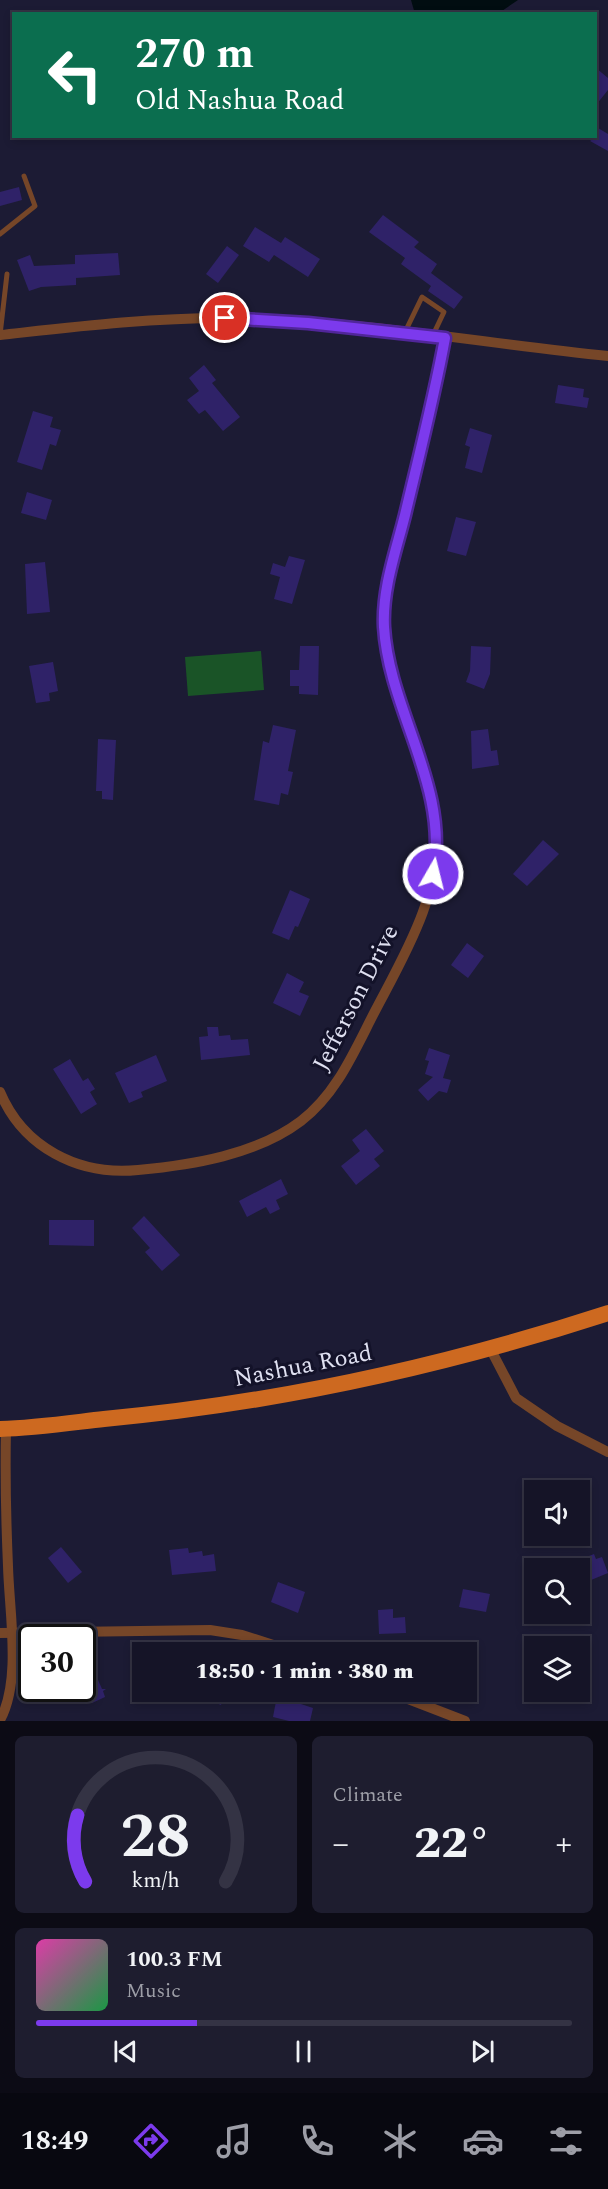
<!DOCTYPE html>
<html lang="en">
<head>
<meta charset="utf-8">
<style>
	:root { --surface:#151427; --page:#1e1d2f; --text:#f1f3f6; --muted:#9d9ea7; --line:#343344; --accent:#7c3aed }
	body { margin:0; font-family:Spectral,serif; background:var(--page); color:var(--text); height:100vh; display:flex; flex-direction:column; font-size:22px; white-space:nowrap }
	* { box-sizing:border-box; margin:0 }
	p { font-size:20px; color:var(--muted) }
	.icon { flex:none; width:33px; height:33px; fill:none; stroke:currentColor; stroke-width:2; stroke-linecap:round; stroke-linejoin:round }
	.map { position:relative; height:1721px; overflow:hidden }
	.side { display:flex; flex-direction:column; gap:15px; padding:15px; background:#0c0b15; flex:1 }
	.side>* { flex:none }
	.hud { position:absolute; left:12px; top:12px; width:585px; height:126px; border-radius:0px; box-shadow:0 3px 9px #0003,0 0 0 2px var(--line); background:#0b6e4f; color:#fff; overflow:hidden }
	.controls { position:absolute; left:524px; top:1480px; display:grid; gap:12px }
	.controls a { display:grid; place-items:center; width:66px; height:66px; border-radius:0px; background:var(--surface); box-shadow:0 3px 9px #0003,0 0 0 2px var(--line); font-size:30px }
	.speed { position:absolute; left:18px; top:1624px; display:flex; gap:12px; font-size:30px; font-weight:700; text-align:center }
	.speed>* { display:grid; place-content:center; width:78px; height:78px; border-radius:50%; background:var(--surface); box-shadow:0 3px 9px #0003,0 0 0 2px var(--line); line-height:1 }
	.speed .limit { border:3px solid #111; border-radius:9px; background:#fff; color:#111 }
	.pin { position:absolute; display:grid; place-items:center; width:51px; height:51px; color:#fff; margin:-26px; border:3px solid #fff; border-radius:50%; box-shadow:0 2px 6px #0007 }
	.me { position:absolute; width:66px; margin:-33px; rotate:8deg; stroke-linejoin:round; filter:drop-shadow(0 0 4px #0008) }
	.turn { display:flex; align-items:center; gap:21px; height:126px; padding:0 24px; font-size:27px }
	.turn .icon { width:78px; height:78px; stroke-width:2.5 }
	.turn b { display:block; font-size:42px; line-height:51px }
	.big { font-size:45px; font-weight:800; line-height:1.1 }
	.side .card { flex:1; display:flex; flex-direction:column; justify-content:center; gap:9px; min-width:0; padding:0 21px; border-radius:9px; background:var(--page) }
	.side .dial { align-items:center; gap:0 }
	.dial svg { height:156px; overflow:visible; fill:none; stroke:var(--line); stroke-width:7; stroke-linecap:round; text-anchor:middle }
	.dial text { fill:var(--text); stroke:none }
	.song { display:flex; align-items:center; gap:18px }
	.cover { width:72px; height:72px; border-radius:9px; background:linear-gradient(135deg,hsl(320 70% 55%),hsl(140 70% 35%)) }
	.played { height:6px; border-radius:3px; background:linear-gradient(90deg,var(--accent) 30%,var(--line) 30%) }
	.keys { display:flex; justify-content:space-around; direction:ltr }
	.heat { display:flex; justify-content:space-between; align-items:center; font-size:33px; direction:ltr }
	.side .tiles { flex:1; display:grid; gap:15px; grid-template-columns:1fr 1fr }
	.card:last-child { grid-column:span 2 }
	.trip { position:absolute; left:132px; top:1642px; width:345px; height:60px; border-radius:0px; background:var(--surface); box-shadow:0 3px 9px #0003,0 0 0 2px var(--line); font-weight:800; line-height:60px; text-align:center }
	.tab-bar { display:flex; height:96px; justify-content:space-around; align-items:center; background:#080810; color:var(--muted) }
	.tab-bar .icon { width:42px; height:42px }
	.tab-bar .selected { color:var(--accent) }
	.tab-bar b { font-size:27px; color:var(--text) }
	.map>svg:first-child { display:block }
</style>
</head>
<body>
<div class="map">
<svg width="608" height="1721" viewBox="0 0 608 1721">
	<rect width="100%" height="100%" fill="#1c1b34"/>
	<path fill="#1a5427" d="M 261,651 L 264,690 L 188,696 L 185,657 Z"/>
	<path fill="#010d11" d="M 411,0 L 518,0 L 499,13 L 415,14 Z"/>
	<g fill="#2f2268">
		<path d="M 596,68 L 608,78 L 608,90 L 596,105 Z"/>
		<path d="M 598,128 L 608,134 L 608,151 L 590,141 L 596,136 Z"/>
		<path d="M 19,187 L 22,200 L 0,206 L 0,192 Z"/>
		<path d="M 383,215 L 419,242 L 414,247 L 437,264 L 431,273 L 463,297 L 454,309 L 428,291 L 431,286 L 401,264 L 405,258 L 369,232 Z"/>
		<path d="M 255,227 L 281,243 L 285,237 L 320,259 L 308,277 L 274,255 L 269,262 L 243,246 Z"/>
		<path d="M 227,246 L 239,255 L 218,283 L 206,274 Z"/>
		<path d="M 118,253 L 120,275 L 76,278 L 76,285 L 41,287 L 29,291 L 17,260 L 30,255 L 34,266 L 75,264 L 75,255 Z"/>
		<path d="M 204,365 L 216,380 L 212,383 L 240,417 L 223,431 L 205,410 L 199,414 L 187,400 L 199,391 L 189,378 Z"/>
		<path d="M 558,385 L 584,389 L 583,397 L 589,398 L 587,408 L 555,403 Z"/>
		<path d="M 33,411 L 53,417 L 50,427 L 61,430 L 56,446 L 50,444 L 42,470 L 17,462 Z"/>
		<path d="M 470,428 L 492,435 L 482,473 L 465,468 L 470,447 L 465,445 Z"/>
		<path d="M 27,492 L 52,500 L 46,520 L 21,513 Z"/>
		<path d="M 456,517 L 476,522 L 466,556 L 447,551 Z"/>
		<path d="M 289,556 L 305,560 L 292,604 L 274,599 L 280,577 L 270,574 L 273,563 L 285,567 Z"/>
		<path d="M 45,562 L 50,612 L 27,614 L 25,564 Z"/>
		<path d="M 300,646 L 319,646 L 318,695 L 299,694 L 299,686 L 290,686 L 290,670 L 299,670 Z"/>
		<path d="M 471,646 L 491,647 L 490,674 L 484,689 L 466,682 L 470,671 Z"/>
		<path d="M 53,662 L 58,691 L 49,693 L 50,701 L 36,703 L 29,666 Z"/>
		<path d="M 273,725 L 296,730 L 288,771 L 293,772 L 288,795 L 281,793 L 279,805 L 254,800 L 263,741 L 269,743 Z"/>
		<path d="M 488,729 L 491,751 L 497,750 L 499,765 L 472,769 L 471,731 Z"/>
		<path d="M 98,739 L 116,740 L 113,800 L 102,799 L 102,791 L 96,791 Z"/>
		<path d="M 543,840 L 559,854 L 527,886 L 513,874 Z"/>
		<path d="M 290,890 L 310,899 L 298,927 L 295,926 L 289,940 L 272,933 Z"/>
		<path d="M 467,943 L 484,956 L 468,978 L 451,965 Z"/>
		<path d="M 287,973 L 304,982 L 299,992 L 309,996 L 300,1016 L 273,1003 Z"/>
		<path d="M 207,1027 L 218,1027 L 219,1036 L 230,1035 L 231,1040 L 248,1039 L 250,1055 L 201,1060 L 199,1037 L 208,1036 Z"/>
		<path d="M 429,1048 L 450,1055 L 443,1078 L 451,1080 L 447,1093 L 439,1091 L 428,1101 L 418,1090 L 433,1077 L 425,1074 L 429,1061 L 425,1060 Z"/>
		<path d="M 156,1055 L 167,1081 L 141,1092 L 143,1097 L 129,1103 L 115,1073 Z"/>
		<path d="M 70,1059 L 83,1081 L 88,1078 L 95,1089 L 90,1092 L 97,1104 L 81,1114 L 53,1069 Z"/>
		<path d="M 366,1129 L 384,1151 L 374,1159 L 380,1166 L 356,1185 L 341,1166 L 360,1151 L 352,1140 Z"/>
		<path d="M 281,1179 L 288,1194 L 276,1200 L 280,1209 L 270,1214 L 266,1207 L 247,1217 L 239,1201 Z"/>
		<path d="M 144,1216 L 180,1255 L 162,1271 L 145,1252 L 150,1248 L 132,1228 Z"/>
		<path d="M 49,1220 L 94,1220 L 94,1246 L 49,1245 Z"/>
		<path d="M 61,1547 L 82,1572 L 68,1583 L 48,1558 Z"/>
		<path d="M 188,1548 L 189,1553 L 202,1551 L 203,1556 L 214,1554 L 216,1571 L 172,1575 L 169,1550 Z"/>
		<path d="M 594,1554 L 596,1559 L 602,1557 L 608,1573 L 579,1585 L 579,1560 Z"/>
		<path d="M 278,1582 L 305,1592 L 298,1613 L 271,1602 Z"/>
		<path d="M 463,1589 L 490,1594 L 486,1612 L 459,1607 Z"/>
		<path d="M 393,1609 L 393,1618 L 405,1617 L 406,1633 L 379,1634 L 378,1610 Z"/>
		<path d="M 95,1673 L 102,1689 L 106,1689 L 103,1691 L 105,1697 L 92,1703 L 90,1696 L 75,1703 L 69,1689 L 82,1689 L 82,1678 Z"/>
		<path d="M 189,1692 L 226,1692 L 221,1705 Z"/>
		<path d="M 277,1696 L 313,1708 L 310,1721 L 289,1721 L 273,1717 Z"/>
	</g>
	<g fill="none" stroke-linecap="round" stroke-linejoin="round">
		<g stroke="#764628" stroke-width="5">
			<path d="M 0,234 L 35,206 L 24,176"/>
			<path d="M 405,332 L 422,297 L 444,312 L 433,335"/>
			<path d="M 0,335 L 7,274"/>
		</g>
		<g stroke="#764628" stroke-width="10">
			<path d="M 0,335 C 74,327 148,318 223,318 C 351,319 480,343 608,356"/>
			<path d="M 0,1092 C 23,1147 78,1176 138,1170 C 192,1165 256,1155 301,1121 C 336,1094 353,1054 373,1015 C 403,957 442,895 436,827 C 430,755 383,688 384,615 C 385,580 398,545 406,511 C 420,453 434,396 445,338"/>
			<path d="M 491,1350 L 516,1398 L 557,1426 L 608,1452"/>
			<path d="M 0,1633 L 210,1630 L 242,1635 L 298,1653"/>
			<path d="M 390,1692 L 465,1721"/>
			<path d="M 0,1720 C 22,1680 9,1611 8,1566 C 6,1520 5,1475 6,1429"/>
		</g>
		<path stroke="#cd6920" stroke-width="16" d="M 0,1429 C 35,1428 69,1423 104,1419 C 278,1403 442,1367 608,1313"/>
	</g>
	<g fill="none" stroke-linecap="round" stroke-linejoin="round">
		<g stroke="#51269a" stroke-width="15">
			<path id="route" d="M 225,318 L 308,323 L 445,338 C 434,398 419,456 405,515 C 396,551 382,589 384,627 C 389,711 450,787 433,874"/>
		</g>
		<use href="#route" stroke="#7c3aed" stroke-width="10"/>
	</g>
	<g text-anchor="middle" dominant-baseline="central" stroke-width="6" stroke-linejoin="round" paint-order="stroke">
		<g font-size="24" fill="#dfe0f1" stroke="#131229">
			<text transform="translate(356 998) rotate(-63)">Jefferson Drive</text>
			<text transform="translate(303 1366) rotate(-11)">Nashua Road</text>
		</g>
	</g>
</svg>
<div class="controls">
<a><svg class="icon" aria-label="sound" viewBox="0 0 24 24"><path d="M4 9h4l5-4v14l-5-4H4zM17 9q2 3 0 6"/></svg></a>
<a><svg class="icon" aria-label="search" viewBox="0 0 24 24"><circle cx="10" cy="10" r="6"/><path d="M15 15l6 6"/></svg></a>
<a><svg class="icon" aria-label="layers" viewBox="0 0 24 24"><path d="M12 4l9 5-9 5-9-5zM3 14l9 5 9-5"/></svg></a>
</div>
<div class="speed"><div class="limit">30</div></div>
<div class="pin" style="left:225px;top:318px;background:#d93025"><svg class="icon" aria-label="arrive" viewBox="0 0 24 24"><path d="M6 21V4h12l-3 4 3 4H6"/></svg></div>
<svg class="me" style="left:433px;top:874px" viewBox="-20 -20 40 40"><circle r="17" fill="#7c3aed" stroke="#fff" stroke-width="3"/><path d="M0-11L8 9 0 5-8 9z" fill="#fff"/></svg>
<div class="trip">18:50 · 1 min · 380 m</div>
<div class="hud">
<div class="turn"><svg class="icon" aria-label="left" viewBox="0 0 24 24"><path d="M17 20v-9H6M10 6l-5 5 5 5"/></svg><div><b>270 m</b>Old Nashua Road</div></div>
</div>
</div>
<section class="side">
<div class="tiles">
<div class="card dial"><svg viewBox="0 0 100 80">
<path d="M14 69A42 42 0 1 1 86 69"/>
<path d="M14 69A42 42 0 0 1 10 35" stroke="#7c3aed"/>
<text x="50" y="56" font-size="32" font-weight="700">28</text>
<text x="50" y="72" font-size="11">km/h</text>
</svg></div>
<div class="card"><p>Climate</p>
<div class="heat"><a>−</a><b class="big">22°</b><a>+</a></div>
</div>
<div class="card">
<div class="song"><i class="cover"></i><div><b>100.3 FM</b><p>Music</p></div></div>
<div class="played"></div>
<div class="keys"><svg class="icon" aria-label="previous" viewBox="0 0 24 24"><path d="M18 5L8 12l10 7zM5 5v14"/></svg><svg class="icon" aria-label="pause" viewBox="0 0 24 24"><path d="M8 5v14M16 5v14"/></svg><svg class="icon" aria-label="next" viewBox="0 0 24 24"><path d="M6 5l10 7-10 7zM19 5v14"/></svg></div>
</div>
</div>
</section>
<nav class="tab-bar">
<b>18:49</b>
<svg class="icon selected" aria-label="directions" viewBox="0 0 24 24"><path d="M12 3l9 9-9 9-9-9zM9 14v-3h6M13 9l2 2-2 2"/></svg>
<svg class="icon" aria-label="music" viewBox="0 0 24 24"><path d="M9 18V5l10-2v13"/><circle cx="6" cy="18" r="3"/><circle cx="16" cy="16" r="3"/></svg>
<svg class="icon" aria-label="phone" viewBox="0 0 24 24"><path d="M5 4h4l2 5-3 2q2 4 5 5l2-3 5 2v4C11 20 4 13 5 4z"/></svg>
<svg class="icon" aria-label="climate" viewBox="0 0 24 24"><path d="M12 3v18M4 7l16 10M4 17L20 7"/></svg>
<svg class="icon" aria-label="car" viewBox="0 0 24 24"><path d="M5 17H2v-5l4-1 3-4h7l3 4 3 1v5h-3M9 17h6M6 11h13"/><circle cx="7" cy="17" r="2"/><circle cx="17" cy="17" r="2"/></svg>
<svg class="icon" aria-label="filters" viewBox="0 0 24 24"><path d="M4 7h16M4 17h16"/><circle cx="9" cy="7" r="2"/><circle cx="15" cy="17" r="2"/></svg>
</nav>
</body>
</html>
